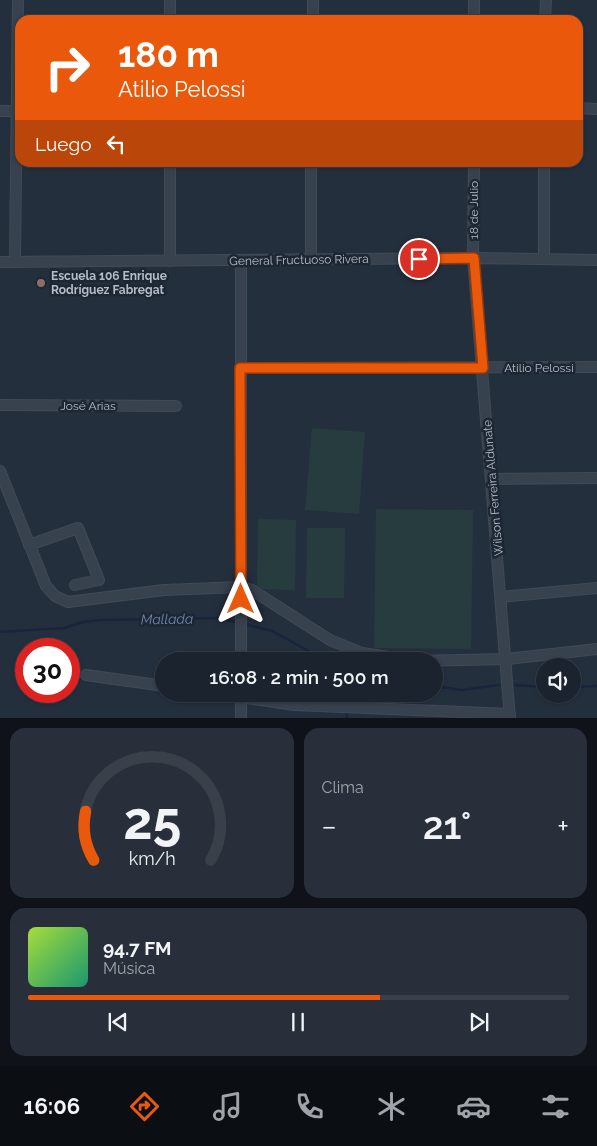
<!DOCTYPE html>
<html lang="es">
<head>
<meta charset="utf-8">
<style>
	:root { --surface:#1b232e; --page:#282f3a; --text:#f1f3f6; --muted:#a0a4aa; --line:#39404a; --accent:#ea580c }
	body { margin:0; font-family:Raleway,sans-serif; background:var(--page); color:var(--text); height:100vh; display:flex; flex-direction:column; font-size:19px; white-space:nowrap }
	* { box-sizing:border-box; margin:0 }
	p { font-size:16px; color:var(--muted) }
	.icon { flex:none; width:28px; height:28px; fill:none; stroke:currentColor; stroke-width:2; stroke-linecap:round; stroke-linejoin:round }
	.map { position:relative; height:718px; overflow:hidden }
	.side { display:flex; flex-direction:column; gap:10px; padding:10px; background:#0f1319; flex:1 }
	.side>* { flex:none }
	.guide { position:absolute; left:15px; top:15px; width:568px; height:152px; border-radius:15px; box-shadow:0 1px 4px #0004,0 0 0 1px var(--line); background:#ea580c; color:#fff; overflow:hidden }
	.tools { position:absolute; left:536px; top:658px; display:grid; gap:10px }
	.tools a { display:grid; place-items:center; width:45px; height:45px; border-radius:50%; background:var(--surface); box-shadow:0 1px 4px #0004,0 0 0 1px var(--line); font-size:25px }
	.speed { position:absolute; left:15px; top:638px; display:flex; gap:10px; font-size:25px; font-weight:700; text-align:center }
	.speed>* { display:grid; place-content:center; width:65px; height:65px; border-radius:50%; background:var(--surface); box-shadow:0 1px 4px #0004,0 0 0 1px var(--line); line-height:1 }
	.speed .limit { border:8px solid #d22; background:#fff; color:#111 }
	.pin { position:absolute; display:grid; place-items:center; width:42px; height:42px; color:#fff; margin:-21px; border:2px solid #fff; border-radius:50%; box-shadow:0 1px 5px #0007 }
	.me { position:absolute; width:55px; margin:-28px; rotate:0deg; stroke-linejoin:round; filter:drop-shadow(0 0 4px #0008) }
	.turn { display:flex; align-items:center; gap:18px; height:105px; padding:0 20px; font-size:22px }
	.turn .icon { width:65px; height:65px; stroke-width:2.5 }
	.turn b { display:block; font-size:35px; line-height:42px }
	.then { display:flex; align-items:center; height:48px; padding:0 20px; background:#0003; gap:10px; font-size:19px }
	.big { font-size:38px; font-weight:600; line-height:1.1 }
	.side .card { flex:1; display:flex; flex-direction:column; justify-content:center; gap:8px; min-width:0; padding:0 18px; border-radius:15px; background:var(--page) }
	.side .dial { align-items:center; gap:0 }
	.dial svg { height:130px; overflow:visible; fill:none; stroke:var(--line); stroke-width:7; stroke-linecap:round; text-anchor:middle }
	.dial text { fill:var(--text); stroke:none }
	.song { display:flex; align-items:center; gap:15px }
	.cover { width:60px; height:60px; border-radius:8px; background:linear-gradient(135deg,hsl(80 70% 55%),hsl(160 70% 35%)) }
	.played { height:5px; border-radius:2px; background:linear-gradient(90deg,var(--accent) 65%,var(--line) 65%) }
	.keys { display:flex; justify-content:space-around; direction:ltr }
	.heat { display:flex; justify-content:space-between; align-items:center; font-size:28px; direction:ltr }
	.side .tiles { flex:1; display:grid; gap:10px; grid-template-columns:1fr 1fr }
	.card:last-child { grid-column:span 2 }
	.trip { position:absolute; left:155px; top:652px; width:288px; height:50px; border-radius:25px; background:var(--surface); box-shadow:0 1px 4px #0004,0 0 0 1px var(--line); font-weight:600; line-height:50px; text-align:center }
	.tabs { display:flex; height:80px; justify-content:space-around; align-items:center; background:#0b0e12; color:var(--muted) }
	.tabs .icon { width:35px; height:35px }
	.tabs .selected { color:var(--accent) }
	.tabs b { font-size:22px; color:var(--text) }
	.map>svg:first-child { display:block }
</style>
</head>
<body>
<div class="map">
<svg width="597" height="719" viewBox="0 0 597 719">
	<rect width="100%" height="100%" fill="#242f3e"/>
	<g fill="#263c3f">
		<path d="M 312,428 L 365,432 L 359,514 L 305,510 Z"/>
		<path d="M 376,509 L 473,510 L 471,649 L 374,648 Z"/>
		<path d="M 258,519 L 296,520 L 295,590 L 257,589 Z"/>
		<path d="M 307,528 L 345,528 L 344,598 L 306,598 Z"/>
	</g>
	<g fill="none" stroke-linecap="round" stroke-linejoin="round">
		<g stroke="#17263c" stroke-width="2.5">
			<path d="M 244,624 L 272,631 L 327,661"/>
			<path d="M 0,632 L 64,628 L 83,622 L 100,620 L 220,618 L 239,623"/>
			<path d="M 513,685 L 545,687"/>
			<path d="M 434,686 L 461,690 L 499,685"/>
			<path d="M 572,687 L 597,686"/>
			<path d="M 347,705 L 348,694"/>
			<path d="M 347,719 L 347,710"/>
		</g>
		<g stroke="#414a57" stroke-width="12">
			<g id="minor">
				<path d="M 170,20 L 170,0"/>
				<path d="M 313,20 L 313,0"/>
				<path d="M 474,20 L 474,0"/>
				<path d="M 545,20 L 546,0"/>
				<path d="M 578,108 L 597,109"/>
				<path d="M 0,111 L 20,111"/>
				<path d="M 474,162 L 473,258 L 510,719"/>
				<path d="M 544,162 L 544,259"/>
				<path d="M 311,260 L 311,162"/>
				<path d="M 170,261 L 170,162"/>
				<path d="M 241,261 L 241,661"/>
				<path d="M 0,262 L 473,258 L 597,260"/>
				<path d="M 15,262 L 18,0"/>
				<path d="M 240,368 L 597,367"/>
				<path d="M 0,405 L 176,406"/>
				<path d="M 0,471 L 46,586 L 55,596 L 68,602 L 164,590 L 241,587 L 252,590 L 330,640 L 362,653 L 415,661 L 507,659 L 597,649"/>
				<path d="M 492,479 L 597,478"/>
				<path d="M 29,545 L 78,528 L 99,580 L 75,585"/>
				<path d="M 501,597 L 597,588"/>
				<path d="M 86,675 L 164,686"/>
				<path d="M 220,694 L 294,705 L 510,714"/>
				<path d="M 241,719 L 241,694"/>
			</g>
		</g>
		<use href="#minor" stroke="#38414e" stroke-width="10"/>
	</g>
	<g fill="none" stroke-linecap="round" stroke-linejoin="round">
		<g stroke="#983908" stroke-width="12">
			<path id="route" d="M 241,599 L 240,368 L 483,368 L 474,258 L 419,259"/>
		</g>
		<use href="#route" stroke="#ea580c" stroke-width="9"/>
	</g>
	<circle fill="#8d6e63" stroke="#1d2633" stroke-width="2" cx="41" cy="283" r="5"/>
	<g text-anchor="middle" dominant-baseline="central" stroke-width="5" stroke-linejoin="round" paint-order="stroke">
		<g font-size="12" fill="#b4bcc9" stroke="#1d2633">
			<text transform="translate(474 210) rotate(-90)">18 de Julio</text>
			<text transform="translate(299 260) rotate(-1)">General Fructuoso Rivera</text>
			<text x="539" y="368">Atilio Pelossi</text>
			<text x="88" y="406">José Arias</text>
			<text transform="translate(493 488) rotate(-95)">Wilson Ferreira Aldunate</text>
		</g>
		<g font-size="12" font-weight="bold" fill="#b4bcc9" stroke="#1d2633" text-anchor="start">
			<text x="51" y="276">Escuela 106 Enrique<tspan x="51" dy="14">Rodríguez Fabregat</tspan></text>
		</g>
		<g font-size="14" font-style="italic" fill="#6d86a8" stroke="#1d2633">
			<text transform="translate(167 619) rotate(-1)">Mallada</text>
		</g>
	</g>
</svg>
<div class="tools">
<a><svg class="icon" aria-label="sound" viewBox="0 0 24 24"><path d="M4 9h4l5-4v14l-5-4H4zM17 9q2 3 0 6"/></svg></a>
</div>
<div class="speed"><div class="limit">30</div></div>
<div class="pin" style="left:419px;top:259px;background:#d93025"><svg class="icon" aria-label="arrive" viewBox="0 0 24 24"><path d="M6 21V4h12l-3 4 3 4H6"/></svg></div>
<svg class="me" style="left:241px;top:599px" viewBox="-20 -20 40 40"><path d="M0-17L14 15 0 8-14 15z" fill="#ea580c" stroke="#fff" stroke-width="4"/></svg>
<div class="trip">16:08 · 2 min · 500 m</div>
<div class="guide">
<div class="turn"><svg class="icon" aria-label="right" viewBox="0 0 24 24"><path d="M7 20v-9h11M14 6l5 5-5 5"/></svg><div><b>180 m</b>Atilio Pelossi</div></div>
<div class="then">Luego<svg class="icon" aria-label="left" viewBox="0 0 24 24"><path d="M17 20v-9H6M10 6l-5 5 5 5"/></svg></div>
</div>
</div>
<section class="side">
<div class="tiles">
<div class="card dial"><svg viewBox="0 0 100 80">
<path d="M14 69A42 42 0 1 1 86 69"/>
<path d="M14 69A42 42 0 0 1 9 39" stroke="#ea580c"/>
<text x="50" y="56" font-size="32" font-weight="700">25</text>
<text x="50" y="72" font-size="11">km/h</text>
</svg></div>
<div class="card"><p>Clima</p>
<div class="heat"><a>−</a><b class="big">21°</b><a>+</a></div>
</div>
<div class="card">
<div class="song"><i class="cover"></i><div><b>94.7 FM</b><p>Música</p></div></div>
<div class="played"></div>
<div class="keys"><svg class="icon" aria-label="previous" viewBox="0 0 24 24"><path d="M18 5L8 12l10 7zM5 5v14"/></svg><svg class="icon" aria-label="pause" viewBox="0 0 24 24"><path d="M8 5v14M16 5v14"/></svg><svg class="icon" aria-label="next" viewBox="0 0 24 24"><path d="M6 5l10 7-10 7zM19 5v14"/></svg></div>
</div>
</div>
</section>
<nav class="tabs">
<b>16:06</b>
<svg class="icon selected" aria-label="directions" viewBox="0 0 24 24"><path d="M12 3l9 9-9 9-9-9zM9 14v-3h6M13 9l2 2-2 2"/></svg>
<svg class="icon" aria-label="music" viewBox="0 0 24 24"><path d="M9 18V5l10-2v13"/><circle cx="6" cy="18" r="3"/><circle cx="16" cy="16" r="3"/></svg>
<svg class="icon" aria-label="phone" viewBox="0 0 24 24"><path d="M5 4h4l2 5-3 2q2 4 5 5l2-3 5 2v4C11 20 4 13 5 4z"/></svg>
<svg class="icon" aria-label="climate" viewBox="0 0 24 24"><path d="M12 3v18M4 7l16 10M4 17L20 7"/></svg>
<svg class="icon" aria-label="car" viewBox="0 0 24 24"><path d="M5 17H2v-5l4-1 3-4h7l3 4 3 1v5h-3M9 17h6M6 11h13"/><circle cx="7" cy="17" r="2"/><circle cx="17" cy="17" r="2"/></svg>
<svg class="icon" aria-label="filters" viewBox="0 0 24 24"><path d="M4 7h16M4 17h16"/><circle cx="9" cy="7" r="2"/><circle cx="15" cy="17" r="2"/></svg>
</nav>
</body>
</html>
